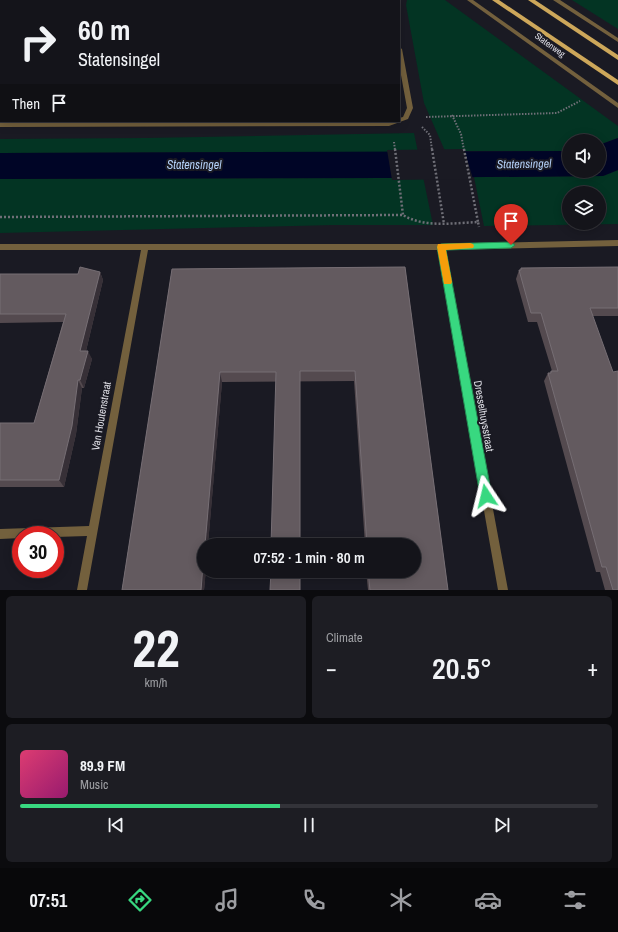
<!DOCTYPE html>
<html lang="en">
<head>
<meta charset="utf-8">
<style>
	:root { --surface:#14141a; --page:#1d1d23; --text:#f1f3f6; --muted:#9d9ea2; --line:#333339; --accent:#38d880 }
	body { margin:0; font-family:"Archivo Narrow",sans-serif; background:var(--page); color:var(--text); height:100vh; display:flex; flex-direction:column; font-size:15px; white-space:nowrap }
	* { box-sizing:border-box; margin:0 }
	p { font-size:13px; color:var(--muted) }
	.icon { flex:none; width:22px; height:22px; fill:none; stroke:currentColor; stroke-width:2; stroke-linecap:round; stroke-linejoin:round }
	.map { position:relative; height:590px; overflow:hidden }
	.sheet { display:flex; flex-direction:column; gap:6px; padding:6px; background:#0b0b0e; flex:1 }
	.sheet>* { flex:none }
	.guide { position:absolute; left:0px; top:0px; width:400px; height:122px; box-shadow:0 2px 10px #0003,0 0 0 1px var(--line); background:#14141a; color:var(--text); overflow:hidden }
	.tools { position:absolute; left:562px; top:134px; display:grid; gap:8px }
	.tools a { display:grid; place-items:center; width:44px; height:44px; border-radius:50%; background:var(--surface); box-shadow:0 2px 10px #0003,0 0 0 1px var(--line); font-size:20px }
	.speed { position:absolute; left:12px; top:526px; display:flex; gap:8px; font-size:20px; font-weight:700; text-align:center }
	.speed>* { display:grid; place-content:center; width:52px; height:52px; border-radius:50%; background:var(--surface); box-shadow:0 2px 10px #0003,0 0 0 1px var(--line); line-height:1 }
	.speed .limit { border:6px solid #d22; background:#fff; color:#111 }
	.pin { position:absolute; display:grid; place-items:center; width:34px; height:34px; color:#fff; margin:-41px -17px; border-radius:50% 50% 50% 0; rotate:-45deg; box-shadow:0 0 4px #0007 }
	.pin .icon { rotate:45deg }
	.me { position:absolute; width:44px; margin:-22px; rotate:350deg; stroke-linejoin:round; filter:drop-shadow(0 0 3px #0008) }
	.turn { display:flex; align-items:center; gap:14px; height:84px; padding:0 12px; font-size:18px }
	.turn .icon { width:52px; height:52px; stroke-width:2.5 }
	.turn b { display:block; font-size:28px; line-height:34px }
	.then { display:flex; align-items:center; height:38px; padding:0 12px; background:#0003; gap:8px; font-size:15px }
	.big { font-size:30px; font-weight:600; line-height:1.1 }
	.sheet .card { flex:1; display:flex; flex-direction:column; justify-content:center; gap:6px; min-width:0; padding:0 14px; border-radius:6px; background:var(--page) }
	.sheet .dial { align-items:center; gap:0 }
	.dial b { font-size:52px; line-height:1 }
	.song { display:flex; align-items:center; gap:12px }
	.cover { width:48px; height:48px; border-radius:6px; background:linear-gradient(135deg,hsl(340 70% 55%),hsl(320 70% 35%)) }
	.played { height:4px; border-radius:2px; background:linear-gradient(90deg,var(--accent) 45%,var(--line) 45%) }
	.keys { display:flex; justify-content:space-around; direction:ltr }
	.heat { display:flex; justify-content:space-between; align-items:center; font-size:22px; direction:ltr }
	.sheet .tiles { flex:1; display:grid; gap:6px; grid-template-columns:1fr 1fr }
	.card:last-child { grid-column:span 2 }
	.trip { position:absolute; left:197px; top:538px; width:224px; height:40px; border-radius:20px; background:var(--surface); box-shadow:0 2px 10px #0003,0 0 0 1px var(--line); font-weight:600; line-height:40px; text-align:center }
	.dock { display:flex; height:64px; justify-content:space-around; align-items:center; background:#08080a; color:var(--muted) }
	.dock .icon { width:28px; height:28px }
	.dock .selected { color:var(--accent) }
	.dock b { font-size:18px; color:var(--text) }
	.map>svg:first-child { display:block }
</style>
</head>
<body>
<div class="map">
<svg width="618" height="590" viewBox="0 0 618 590">
	<rect width="100%" height="100%" fill="#1a1a23"/>
	<g fill="#033423" fill-rule="evenodd">
		<path d="M 407,0 L 445,0 L 618,126 L 618,138 L 599,145 L 599,141 L 569,141 L 569,151 L 445,151 L 424,103 L 406,5 Z"/>
		<path d="M 572,0 L 618,0 L 618,29 Z"/>
		<path d="M 414,133 L 433,225 L 333,225 L 0,233 L 0,179 L 387,178 L 385,152 L 0,153 L 0,139 L 146,138 Z"/>
		<path d="M 618,170 L 618,224 L 484,226 L 474,177 L 603,176 ZM 569,193 L 599,193 L 599,223 L 569,223 Z"/>
	</g>
	<path fill="#000526" d="M 618,138 L 618,170 L 603,176 L 387,178 L 0,179 L 0,153 L 569,151 L 569,171 L 599,171 L 599,145 Z"/>
	<path fill="#1a1a23" d="M 464,149 L 473,179 L 392,180 L 387,150 Z"/>
	<g fill="none" stroke-linecap="round" stroke-linejoin="round">
		<g stroke="#6f6f77" stroke-width="2" stroke-dasharray="1.5 1.5" stroke-linecap="butt">
			<path d="M 452,115 L 461,134 L 464,150"/>
			<path d="M 426,117 L 557,113 L 580,101"/>
			<path d="M 422,127 L 430,135 L 432,150"/>
			<path d="M 394,142 L 395,150"/>
		</g>
		<g stroke="#6f6f77" stroke-width="2.5" stroke-dasharray="2 2" stroke-linecap="butt">
			<path d="M 395,149 L 403,215"/>
			<path d="M 432,149 L 444,224"/>
			<path d="M 464,149 L 478,222"/>
			<path d="M 0,217 L 403,215 C 424,228 454,223 478,222 L 479,227"/>
		</g>
		<g fill="#73603d" fill-rule="evenodd">
			<rect x="54" y="0" width="6" height="1"/>
			<rect x="391" y="0" width="6" height="1"/>
			<path d="M 467,0 L 473,0 L 618,103 L 618,108 Z"/>
			<path d="M 553,0 L 560,0 L 618,38 L 618,42 Z"/>
			<path d="M 399,47 L 402,49 L 413,108 L 408,119 L 389,126 L 0,127 L 0,123 L 399,121 L 399,118 L 403,117 L 407,108 L 399,64 Z"/>
			<path d="M 618,240 L 618,246 L 445,250 L 508,590 L 498,590 L 438,250 L 148,250 L 87,590 L 77,590 L 87,536 L 55,537 L 55,535 L 21,535 L 21,538 L 0,539 L 0,529 L 89,526 L 141,250 L 0,250 L 0,244 L 441,244 Z"/>
		</g>
		<g fill="#cda75a" fill-rule="evenodd">
			<path d="M 492,0 L 499,0 L 618,80 L 618,85 Z"/>
			<path d="M 528,0 L 535,0 L 618,55 L 618,60 Z"/>
		</g>
	</g>
	<g fill="#544a4f">
		<path d="M 0,0 L 7,0 L 6,1 L 1,1 L 1,114 L 0,114 Z"/>
		<path d="M 405,267 L 448,590 L 368,590 L 366,571 L 414,571 L 414,545 L 365,545 L 354,381 L 222,382 L 204,590 L 122,590 L 172,269 Z"/>
		<path d="M 618,267 L 618,316 L 593,316 L 618,590 L 605,590 L 600,572 L 596,572 L 544,381 L 548,373 L 550,373 L 551,371 L 552,371 L 537,322 L 528,322 L 516,279 L 519,270 L 520,270 L 521,268 Z"/>
		<path d="M 100,272 L 103,280 L 86,351 L 92,359 L 84,388 L 82,388 L 76,434 L 64,487 L 0,487 L 0,423 L 34,423 L 63,322 L 0,323 L 0,274 L 78,274 Z"/>
	</g>
	<g fill="#373037">
		<path d="M 100,272 L 103,280 L 84,359 L 80,351 Z"/>
		<path d="M 88,351 L 92,359 L 84,388 L 80,380 Z"/>
		<path d="M 220,372 L 222,382 L 208,545 L 205,545 Z"/>
		<path d="M 78,380 L 82,388 L 76,434 L 64,487 L 59,480 Z"/>
		<path d="M 204,553 L 204,571 L 206,571 L 204,590 L 201,590 Z"/>
	</g>
	<g fill="#635a5f" stroke="#766e74">
		<path d="M 0,0 L 6,0 L 6,1 L 1,1 L 1,107 L 0,107 Z"/>
		<path d="M 83,0 L 277,0 L 277,1 L 84,1 Z"/>
		<rect x="331" y="0" width="37" height="1"/>
		<path d="M 80,267 L 100,272 L 80,351 L 88,351 L 80,380 L 78,380 L 72,426 L 59,480 L 0,480 L 0,423 L 34,423 L 66,314 L 0,314 L 0,274 L 78,274 Z"/>
		<path d="M 405,267 L 448,590 L 370,590 L 368,571 L 414,571 L 414,545 L 367,545 L 355,371 L 300,371 L 300,545 L 271,545 L 276,372 L 220,372 L 205,545 L 204,545 L 204,553 L 201,590 L 122,590 L 172,269 Z"/>
		<path d="M 618,267 L 618,308 L 590,308 L 613,372 L 618,371 L 618,590 L 613,590 L 606,567 L 602,567 L 548,373 L 551,373 L 551,371 L 558,371 L 541,313 L 531,313 L 519,270 L 521,270 L 521,268 Z"/>
		<path d="M 271,571 L 300,571 L 300,590 L 270,590 Z"/>
	</g>
	<path fill="#38d880" stroke="#248c53" d="M 511,242 L 515,245 L 511,248 L 446,250 L 492,496 L 490,500 L 486,502 L 482,500 L 480,496 L 437,247 L 441,244 Z"/>
	<path fill="#f59e0b" d="M 470,243 L 473,244 L 474,246 L 473,248 L 446,250 L 452,282 L 451,284 L 444,284 L 437,247 L 438,244 Z"/>
	<g text-anchor="middle" dominant-baseline="central" stroke-width="4" stroke-linejoin="round" paint-order="stroke">
		<g font-size="9" fill="#dcdce3" stroke="#1a1a23">
			<text transform="translate(550 45) rotate(36)">Statenweg</text>
		</g>
		<g font-size="11" fill="#dcdce3" stroke="#1a1a23">
			<text transform="translate(101 416) rotate(-80)">Van Houtenstraat</text>
			<text transform="translate(484 416) rotate(80)">Dresselhuysstraat</text>
		</g>
		<g font-size="12" font-style="italic" fill="#b3cff6" stroke="#1a1a23">
			<text transform="translate(524 164) rotate(-1)">Statensingel</text>
			<text x="194" y="165">Statensingel</text>
		</g>
	</g>
</svg>
<div class="tools">
<a><svg class="icon" aria-label="sound" viewBox="0 0 24 24"><path d="M4 9h4l5-4v14l-5-4H4zM17 9q2 3 0 6"/></svg></a>
<a><svg class="icon" aria-label="layers" viewBox="0 0 24 24"><path d="M12 4l9 5-9 5-9-5zM3 14l9 5 9-5"/></svg></a>
</div>
<div class="speed"><div class="limit">30</div></div>
<div class="pin" style="left:511px;top:245px;background:#d93025"><svg class="icon" aria-label="arrive" viewBox="0 0 24 24"><path d="M6 21V4h12l-3 4 3 4H6"/></svg></div>
<svg class="me" style="left:486px;top:496px" viewBox="-20 -20 40 40"><path d="M0-17L14 15 0 8-14 15z" fill="#38d880" stroke="#fff" stroke-width="4"/></svg>
<div class="trip">07:52 · 1 min · 80 m</div>
<div class="guide">
<div class="turn"><svg class="icon" aria-label="right" viewBox="0 0 24 24"><path d="M7 20v-9h11M14 6l5 5-5 5"/></svg><div><b>60 m</b>Statensingel</div></div>
<div class="then">Then<svg class="icon" aria-label="arrive" viewBox="0 0 24 24"><path d="M6 21V4h12l-3 4 3 4H6"/></svg></div>
</div>
</div>
<section class="sheet">
<div class="tiles">
<div class="card dial"><b>22</b><p>km/h</p></div>
<div class="card"><p>Climate</p>
<div class="heat"><a>−</a><b class="big">20.5°</b><a>+</a></div>
</div>
<div class="card">
<div class="song"><i class="cover"></i><div><b>89.9 FM</b><p>Music</p></div></div>
<div class="played"></div>
<div class="keys"><svg class="icon" aria-label="previous" viewBox="0 0 24 24"><path d="M18 5L8 12l10 7zM5 5v14"/></svg><svg class="icon" aria-label="pause" viewBox="0 0 24 24"><path d="M8 5v14M16 5v14"/></svg><svg class="icon" aria-label="next" viewBox="0 0 24 24"><path d="M6 5l10 7-10 7zM19 5v14"/></svg></div>
</div>
</div>
</section>
<nav class="dock">
<b>07:51</b>
<svg class="icon selected" aria-label="directions" viewBox="0 0 24 24"><path d="M12 3l9 9-9 9-9-9zM9 14v-3h6M13 9l2 2-2 2"/></svg>
<svg class="icon" aria-label="music" viewBox="0 0 24 24"><path d="M9 18V5l10-2v13"/><circle cx="6" cy="18" r="3"/><circle cx="16" cy="16" r="3"/></svg>
<svg class="icon" aria-label="phone" viewBox="0 0 24 24"><path d="M5 4h4l2 5-3 2q2 4 5 5l2-3 5 2v4C11 20 4 13 5 4z"/></svg>
<svg class="icon" aria-label="climate" viewBox="0 0 24 24"><path d="M12 3v18M4 7l16 10M4 17L20 7"/></svg>
<svg class="icon" aria-label="car" viewBox="0 0 24 24"><path d="M5 17H2v-5l4-1 3-4h7l3 4 3 1v5h-3M9 17h6M6 11h13"/><circle cx="7" cy="17" r="2"/><circle cx="17" cy="17" r="2"/></svg>
<svg class="icon" aria-label="filters" viewBox="0 0 24 24"><path d="M4 7h16M4 17h16"/><circle cx="9" cy="7" r="2"/><circle cx="15" cy="17" r="2"/></svg>
</nav>
</body>
</html>
